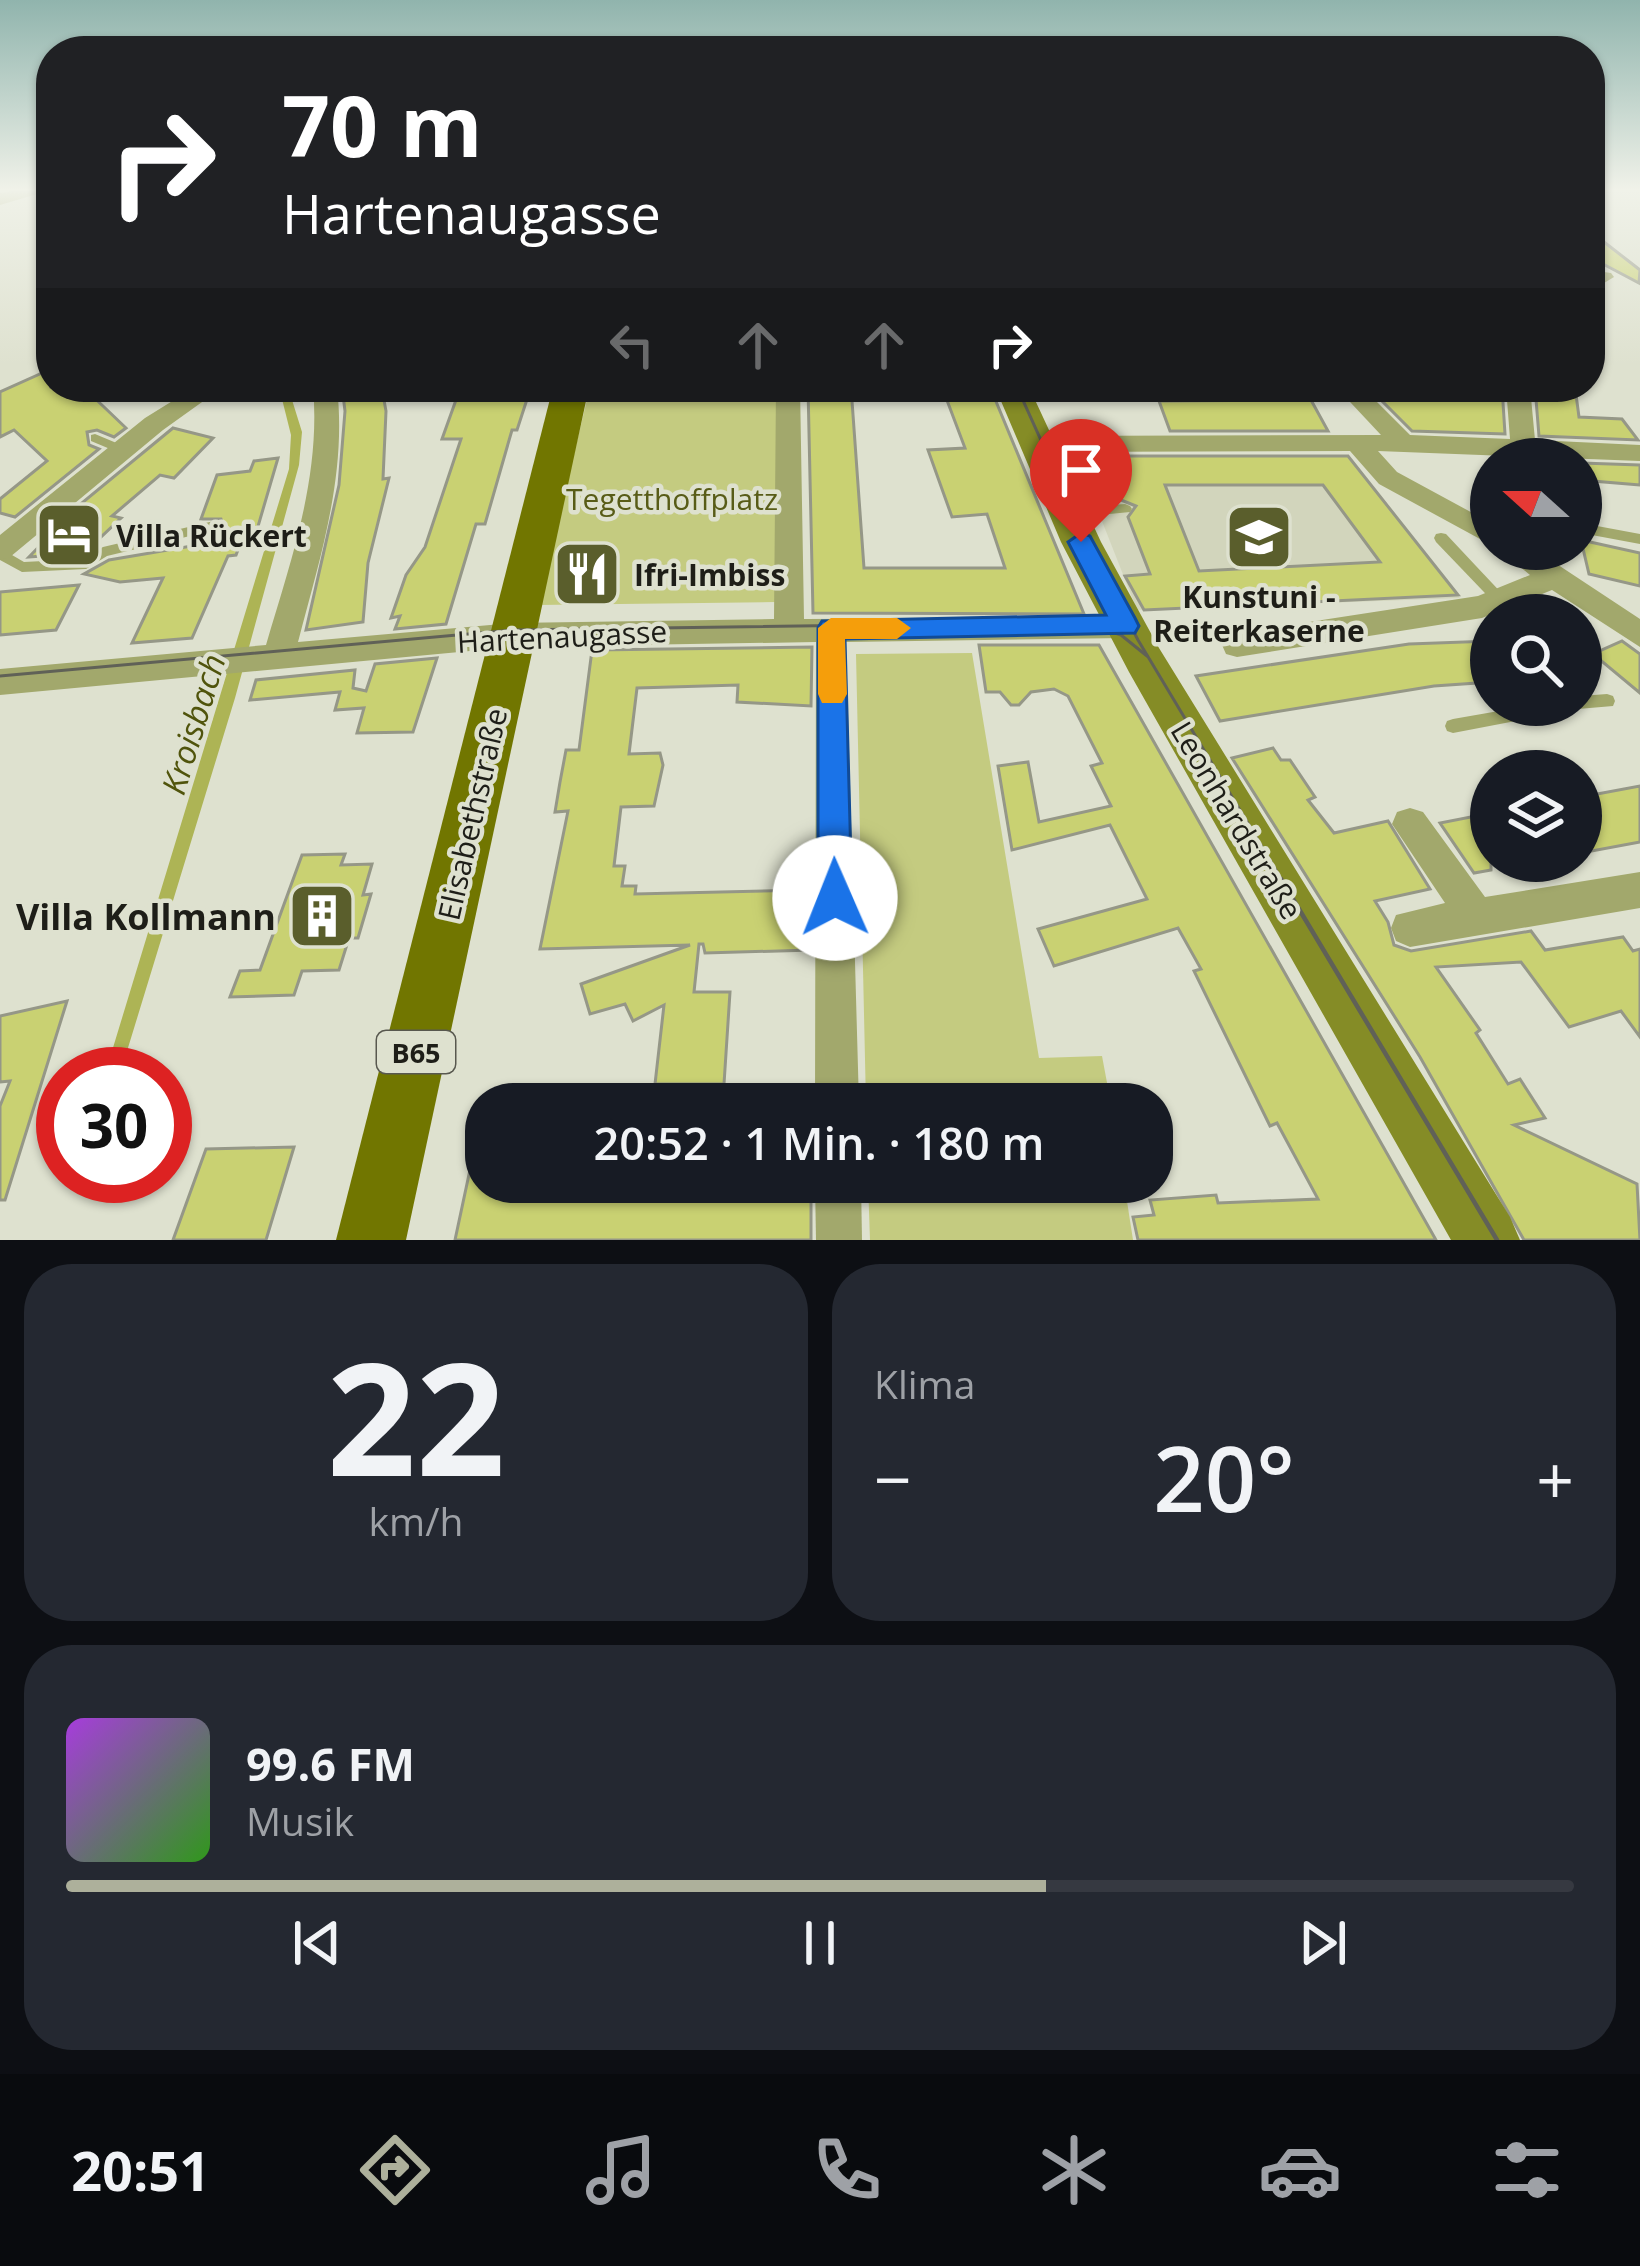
<!DOCTYPE html>
<html lang="de">
<head>
<meta charset="utf-8">
<style>
	:root { --surface:#171b24; --page:#242831; --text:#f1f3f6; --muted:#9ea1a6; --line:#363941; --accent:#adb09b }
	body { margin:0; font-family:"Open Sans",sans-serif; background:var(--page); color:var(--text); height:100vh; display:flex; flex-direction:column; font-size:45px; white-space:nowrap }
	* { box-sizing:border-box; margin:0 }
	p { font-size:39px; color:var(--muted) }
	.icon { flex:none; width:66px; height:66px; fill:none; stroke:currentColor; stroke-width:2; stroke-linecap:round; stroke-linejoin:round }
	.map { position:relative; height:1240px; overflow:hidden }
	.details { display:flex; flex-direction:column; gap:24px; padding:24px; background:#0d0f14; flex:1 }
	.details>* { flex:none }
	.hud { position:absolute; left:36px; top:36px; width:1569px; height:366px; border-radius:48px; box-shadow:0 3px 9px #0004; background:#202124; color:#fff; overflow:hidden }
	.needle { width:78px; rotate:291deg }
	.buttons { position:absolute; left:1470px; top:438px; display:grid; gap:24px }
	.buttons a { display:grid; place-items:center; width:132px; height:132px; border-radius:50%; background:var(--surface); box-shadow:0 3px 9px #0004; font-size:60px }
	.speed { position:absolute; left:36px; top:1047px; display:flex; gap:24px; font-size:60px; font-weight:700; text-align:center }
	.speed>* { display:grid; place-content:center; width:156px; height:156px; border-radius:50%; background:var(--surface); box-shadow:0 3px 9px #0004; line-height:1 }
	.speed .limit { border:18px solid #d22; background:#fff; color:#111 }
	.pin { position:absolute; display:grid; place-items:center; width:102px; height:102px; color:#fff; margin:-123px -51px; border-radius:50% 50% 50% 0; rotate:-45deg; box-shadow:0 0 12px #0007 }
	.pin .icon { rotate:45deg }
	.me { position:absolute; width:132px; margin:-66px; rotate:359deg; stroke-linejoin:round; filter:drop-shadow(0 0 9px #0008) }
	.turn { display:flex; align-items:center; gap:42px; height:252px; padding:0 48px; font-size:54px }
	.turn .icon { width:156px; height:156px; stroke-width:2.5 }
	.turn b { display:block; font-size:84px; line-height:102px }
	.lanes { display:flex; align-items:center; height:114px; padding:0 48px; background:#0003; justify-content:center; gap:60px; direction:ltr }
	.lanes .off { opacity:.35 }
	.big { font-size:90px; font-weight:600; line-height:1.1 }
	.details .tile { flex:1; display:flex; flex-direction:column; justify-content:center; gap:18px; min-width:0; padding:0 42px; border-radius:48px; background:var(--page) }
	.details .dial { align-items:center; gap:0 }
	.dial b { font-size:156px; line-height:1 }
	.song { display:flex; align-items:center; gap:36px }
	.cover { width:144px; height:144px; border-radius:18px; background:linear-gradient(135deg,hsl(280 70% 55%),hsl(110 70% 35%)) }
	.played { height:12px; border-radius:6px; background:linear-gradient(90deg,var(--accent) 65%,var(--line) 65%) }
	.keys { display:flex; justify-content:space-around; direction:ltr }
	.heat { display:flex; justify-content:space-between; align-items:center; font-size:66px; direction:ltr }
	.details .tiles { flex:1; display:grid; gap:24px; grid-template-columns:1fr 1fr }
	.tile:last-child { grid-column:span 2 }
	.trip { position:absolute; left:465px; top:1083px; width:708px; height:120px; border-radius:48px; background:var(--surface); box-shadow:0 3px 9px #0004; font-weight:600; line-height:120px; text-align:center }
	.dock { display:flex; height:192px; justify-content:space-around; align-items:center; background:#090b0e; color:var(--muted) }
	.dock .icon { width:84px; height:84px }
	.dock .current { color:var(--accent) }
	.dock b { font-size:54px; color:var(--text) }
	.map>svg:first-child { display:block }
</style>
</head>
<body>
<div class="map">
<svg width="1640" height="1240" viewBox="0 0 1640 1240">
	<rect width="100%" height="100%" fill="#dee1cf"/>
	<path fill="#d2d5bc" d="M 1076,455 L 1348,455 L 1460,598 L 1137,610 Z"/>
	<g fill="#c4cb80">
		<path d="M 590,387 L 780,387 L 775,602 L 538,605 Z"/>
		<path d="M 972,653 L 1039,1058 L 1102,1056 L 1111,1104 L 866,1104 L 856,654 Z"/>
		<path d="M 868,1182 L 1124,1182 L 1133,1240 L 870,1240 Z"/>
	</g>
	<path fill="#adb455" d="M 279,387 L 288,387 L 302,432 L 299,465 L 235,698 L 120,1074 L 105,1074 L 289,469 L 291,435 Z"/>
	<g fill="#c9d172" stroke="#959787" stroke-width="3" fill-rule="evenodd">
		<path d="M 1590,231 L 1640,270 L 1639,283 L 1603,264 L 1599,254 L 1590,248 Z"/>
		<path d="M 51,369 L 51,387 L 83,387 L 126,428 L 114,437 L 97,430 L 87,432 L 89,445 L 99,449 L 15,517 L 0,513 L 0,499 L 47,461 L 14,430 L 0,437 L 0,392 Z"/>
		<path d="M 342,387 L 363,387 L 364,393 L 382,389 L 386,411 L 383,479 L 389,478 L 368,563 L 363,622 L 306,630 L 339,485 L 345,411 Z"/>
		<path d="M 507,387 L 531,387 L 517,430 L 512,430 L 485,524 L 476,524 L 446,624 L 395,629 L 400,616 L 391,618 L 406,575 L 425,547 L 461,439 L 442,439 L 456,400 L 503,399 Z"/>
		<path d="M 808,387 L 851,387 L 864,568 L 1005,568 L 987,514 L 952,517 L 928,450 L 965,448 L 942,387 L 990,387 L 1084,614 L 813,613 Z"/>
		<path d="M 1368,387 L 1502,387 L 1505,434 L 1412,431 Z"/>
		<path d="M 1535,387 L 1575,387 L 1579,417 L 1622,419 L 1638,440 L 1539,436 Z"/>
		<path d="M 1311,400 L 1328,431 L 1170,431 L 1159,401 Z"/>
		<path d="M 173,428 L 213,438 L 174,478 L 160,475 L 112,516 L 121,518 L 84,553 L 29,557 L 58,527 L 54,526 Z"/>
		<path d="M 1077,456 L 1348,456 L 1458,595 L 1144,610 L 1125,576 L 1150,574 L 1128,517 L 1136,506 L 1121,500 L 1115,485 L 1086,485 ZM 1165,485 L 1323,485 L 1380,562 L 1199,571 Z"/>
		<path d="M 278,458 L 254,540 L 241,542 L 236,555 L 228,556 L 192,638 L 132,643 L 163,578 L 120,582 L 84,574 L 109,560 L 192,546 L 194,540 L 220,533 L 225,529 L 221,519 L 201,519 L 217,475 L 250,471 L 254,461 Z"/>
		<path d="M 1581,463 L 1640,465 L 1640,485 L 1581,480 Z"/>
		<path d="M 1581,540 L 1640,553 L 1640,586 L 1589,574 Z"/>
		<path d="M 79,585 L 56,630 L 0,635 L 0,592 Z"/>
		<path d="M 1491,641 L 1491,682 L 1434,686 L 1220,721 L 1196,676 L 1409,644 Z"/>
		<path d="M 1622,641 L 1640,654 L 1640,693 L 1593,654 Z"/>
		<path d="M 979,645 L 1099,645 L 1436,1240 L 1138,1240 L 1133,1217 L 1154,1215 L 1150,1200 L 1216,1195 L 1218,1203 L 1318,1199 L 1277,1123 L 1270,1126 L 1194,971 L 1201,969 L 1178,928 L 1054,966 L 1038,929 L 1147,899 L 1110,825 L 1012,850 L 998,766 L 1028,762 L 1039,822 L 1111,806 L 1091,766 L 1102,763 L 1068,696 L 1054,689 L 1031,692 L 1019,705 L 1011,705 L 1000,692 L 986,692 Z"/>
		<path d="M 812,647 L 811,706 L 737,702 L 738,685 L 637,688 L 629,754 L 660,753 L 663,765 L 654,806 L 621,807 L 614,866 L 625,866 L 622,886 L 636,886 L 635,894 L 810,890 L 811,950 L 705,953 L 703,944 L 699,944 L 694,992 L 730,992 L 724,1084 L 655,1084 L 664,1005 L 633,1021 L 625,1004 L 590,1014 L 581,984 L 690,945 L 540,949 L 568,811 L 555,812 L 560,782 L 566,750 L 579,750 L 592,650 Z"/>
		<path d="M 437,658 L 413,732 L 357,733 L 364,708 L 335,710 L 340,692 L 250,700 L 256,680 L 355,670 L 353,688 L 366,691 L 375,664 Z"/>
		<path d="M 1273,748 L 1281,760 L 1290,760 L 1315,797 L 1308,800 L 1334,833 L 1388,821 L 1430,889 L 1375,901 L 1388,922 L 1394,945 L 1411,951 L 1531,931 L 1545,950 L 1623,937 L 1633,951 L 1640,949 L 1640,1037 L 1621,1011 L 1569,1027 L 1521,962 L 1436,967 L 1480,1030 L 1476,1033 L 1508,1084 L 1520,1079 L 1545,1118 L 1514,1125 L 1637,1184 L 1640,1240 L 1524,1240 L 1420,1057 L 1232,758 Z"/>
		<path d="M 1640,786 L 1640,842 L 1581,853 L 1581,797 Z"/>
		<path d="M 1491,813 L 1491,870 L 1474,873 L 1440,823 Z"/>
		<path d="M 345,854 L 341,865 L 372,864 L 363,895 L 371,894 L 358,938 L 349,938 L 339,970 L 302,971 L 294,995 L 230,997 L 240,971 L 260,970 L 302,855 Z"/>
		<path d="M 67,1001 L 5,1200 L 0,1200 L 0,1106 L 10,1081 L 0,1082 L 0,1016 Z"/>
		<path d="M 477,1137 L 486,1138 L 486,1182 L 667,1182 L 665,1192 L 811,1192 L 811,1240 L 455,1240 Z"/>
		<path d="M 294,1147 L 266,1240 L 173,1240 L 206,1149 Z"/>
	</g>
	<g fill="none" stroke-linecap="round" stroke-linejoin="round">
		<g fill="#a2a86c" fill-rule="evenodd">
			<path d="M 1590,252 L 1595,255 L 1602,276 L 1601,278 L 1592,276 Z"/>
			<path d="M 95,434 L 126,447 L 128,450 L 122,454 L 91,441 L 91,435 Z"/>
			<path d="M 1125,504 L 1130,506 L 1132,509 L 1130,512 L 1069,518 L 1062,513 L 1069,508 Z"/>
			<path d="M 214,521 L 219,523 L 221,526 L 219,529 L 107,556 L 86,569 L 22,572 L 0,560 L 0,548 L 24,562 L 83,559 L 103,547 Z"/>
			<path d="M 1581,523 L 1640,534 L 1640,544 L 1581,533 Z"/>
			<path d="M 1441,533 L 1446,534 L 1522,615 L 1506,615 L 1436,542 L 1434,538 L 1436,534 Z"/>
			<path d="M 1544,549 L 1561,549 L 1540,567 L 1530,567 L 1528,563 Z"/>
			<path d="M 1607,694 L 1613,696 L 1615,701 L 1613,706 L 1578,709 L 1453,733 L 1447,731 L 1445,726 L 1447,721 L 1453,719 L 1533,705 L 1581,705 L 1581,696 Z"/>
		</g>
		<g fill="#a2a86c" fill-rule="evenodd">
			<path d="M 12,191 L 47,191 L 0,205 L 0,193 Z"/>
			<path d="M 1590,270 L 1611,273 L 1614,277 L 1604,283 L 1590,282 Z"/>
			<path d="M 195,387 L 223,387 L 163,430 L 10,557 L 0,560 L 0,535 L 145,418 Z"/>
			<path d="M 313,387 L 337,387 C 347,475 320,558 298,642 L 512,623 L 774,619 L 776,387 L 800,387 L 804,619 L 1136,618 L 1140,626 L 1136,634 L 1125,638 L 846,642 L 859,1104 L 815,1104 L 816,642 L 512,647 L 0,695 L 0,669 L 266,645 C 291,560 321,477 313,387 Z"/>
			<path d="M 1336,387 L 1362,387 L 1410,435 L 1510,439 L 1506,387 L 1530,387 L 1535,440 L 1640,445 L 1640,461 L 1378,451 L 1397,472 L 1491,523 L 1491,545 L 1379,484 L 1350,451 L 1038,452 L 1025,444 L 1038,436 L 1381,435 Z"/>
			<path d="M 1499,549 L 1534,549 L 1640,619 L 1640,647 L 1552,590 L 1482,618 L 1237,657 L 1226,654 L 1222,645 L 1226,636 L 1237,633 L 1478,596 L 1530,575 Z"/>
			<path d="M 1410,808 L 1423,812 L 1485,897 L 1640,872 L 1640,908 L 1410,947 L 1396,941 L 1391,928 L 1396,915 L 1445,903 L 1392,824 L 1397,812 Z"/>
			<path d="M 815,1182 L 861,1182 L 862,1240 L 816,1240 Z"/>
		</g>
		<path fill="#858c26" fill-rule="evenodd" d="M 995,387 L 1029,387 L 1101,542 L 1159,648 L 1510,1217 L 1520,1240 L 1451,1240 L 1129,672 L 1061,542 Z"/>
		<path fill="#717600" fill-rule="evenodd" d="M 553,387 L 589,387 L 406,1240 L 336,1240 Z"/>
		<g stroke="#606157" stroke-width="3">
			<path d="M 1017,387 L 1086,540 L 1138,640 L 1283,882"/>
			<path d="M 0,676 L 514,630 L 1082,622 L 1121,635 L 1147,656"/>
		</g>
		<path stroke="#606157" stroke-width="4.5" d="M 1281,879 L 1497,1240"/>
	</g>
	<linearGradient id="sky" x2="0" y2="1"><stop stop-color="#90b4ad"/><stop offset="0.52" stop-color="#f0f2e9"/><stop offset="1" stop-color="#f0f2e9" stop-opacity="0"/></linearGradient>
	<rect width="1640" height="365" fill="url(#sky)"/>
	<path fill="#1a73e8" stroke="#114b97" stroke-width="3" d="M 1081,533 L 1090,536 L 1135,618 L 1139,626 L 1135,633 L 845,639 L 852,898 L 847,910 L 835,915 L 823,910 L 818,898 L 818,628 L 822,621 L 1106,615 L 1068,542 Z"/>
	<path fill="#f59e0b" d="M 831,618 L 897,618 L 911,628 L 897,639 L 845,639 L 847,694 L 842,703 L 822,703 L 818,694 L 818,628 Z"/>
	<defs>
		<g id="hotel-square" transform="scale(3.45)"><rect x="-9" y="-9" width="18" height="18" rx="4" fill="#5a5e2c" stroke="#dee1cf"/><path d="M-6-4.5h1.5V1H6V5H4.5V3h-9V5H-6ZM-4 0a1.8 1.8 0 1 1 3.6 0ZM.5 0V-2.5h3Q6-2.5 6 0Z" fill="#fff"/></g>
		<g id="university-square" transform="scale(3.45)"><rect x="-9" y="-9" width="18" height="18" rx="4" fill="#5a5e2c" stroke="#dee1cf"/><path d="M0-5L7-2L0 1L-7-2ZM-4 1L0 2.5L4 1V4Q0 6-4 4Z" fill="#fff"/></g>
		<g id="restaurant-square" transform="scale(3.45)"><rect x="-9" y="-9" width="18" height="18" rx="4" fill="#5a5e2c" stroke="#dee1cf"/><path d="M-5-6h1v4h1v-4h1v4h1v-4h1v5L-1.5 .5V6h-2V.5L-5-1ZM5-6V6H3V1.5H1.5Q1.5-4 5-6Z" fill="#fff"/></g>
		<g id="building-square" transform="scale(3.45)"><rect x="-9" y="-9" width="18" height="18" rx="4" fill="#5a5e2c" stroke="#dee1cf"/><path d="M-4-6H4V6H1V3H-1V6H-4ZM-2.5-4.3h1.7v1.8h-1.7ZM.8-4.3h1.7v1.8H.8ZM-2.5-1h1.7V.8h-1.7ZM.8-1h1.7V.8H.8Z" fill="#fff"/></g>
	</defs>
	<g fill-rule="evenodd">
		<use href="#hotel-square" x="69" y="535"/>
		<use href="#university-square" x="1259" y="537"/>
		<use href="#restaurant-square" x="587" y="574"/>
		<use href="#building-square" x="322" y="916"/>
	</g>
	<g text-anchor="middle" dominant-baseline="central" stroke-width="9" stroke-linejoin="round" paint-order="stroke">
		<rect fill="#dee1cf" stroke="#58584f" stroke-width="3" x="377" y="1031" width="78" height="42" rx="9"/>
		<g font-size="27" font-weight="bold" fill="#1e1e18">
			<text x="416" y="1052">B65</text>
		</g>
		<g font-size="30" fill="#585c17" stroke="#dee1cf">
			<text x="672" y="498">Tegetthoffplatz</text>
		</g>
		<g font-size="30" font-weight="bold" fill="#1e1e18" stroke="#dee1cf" text-anchor="start">
			<text x="116" y="535">Villa Rückert</text>
			<text x="634" y="574">Ifri-Imbiss</text>
			<text x="1259" y="596" text-anchor="middle">Kunstuni -<tspan x="1259" dy="34">Reiterkaserne</tspan></text>
		</g>
		<g font-size="30" fill="#1e1e18" stroke="#dee1cf">
			<text transform="translate(562 636) rotate(-3)">Hartenaugasse</text>
			<text transform="translate(472 814) rotate(-77)">Elisabethstraße</text>
			<text transform="translate(1237 820) rotate(59)">Leonhardstraße</text>
		</g>
		<g font-size="33" font-style="italic" fill="#50540c" stroke="#dee1cf">
			<text transform="translate(193 724) rotate(-73)">Kroisbach</text>
		</g>
		<g font-size="36" font-weight="bold" fill="#1e1e18" stroke="#dee1cf" text-anchor="end">
			<text x="276" y="916">Villa Kollmann</text>
		</g>
	</g>
</svg>
<div class="buttons">
<a><svg class="needle" viewBox="-14 -14 28 28"><path d="M0-13l5 13h-10z" fill="#e53935"/><path d="M0 13l5-13h-10z" fill="#9ea1a6"/></svg></a>
<a><svg class="icon" aria-label="search" viewBox="0 0 24 24"><circle cx="10" cy="10" r="6"/><path d="M15 15l6 6"/></svg></a>
<a><svg class="icon" aria-label="layers" viewBox="0 0 24 24"><path d="M12 4l9 5-9 5-9-5zM3 14l9 5 9-5"/></svg></a>
</div>
<div class="speed"><div class="limit">30</div></div>
<div class="pin" style="left:1081px;top:542px;background:#d93025"><svg class="icon" aria-label="arrive" viewBox="0 0 24 24"><path d="M6 21V4h12l-3 4 3 4H6"/></svg></div>
<svg class="me" style="left:835px;top:898px" viewBox="-20 -20 40 40"><circle r="19" fill="#fff"/><path d="M0-13L10 11 0 6-10 11z" fill="#1a73e8"/></svg>
<div class="trip">20:52 · 1 Min. · 180 m</div>
<div class="hud">
<div class="turn"><svg class="icon" aria-label="right" viewBox="0 0 24 24"><path d="M7 20v-9h11M14 6l5 5-5 5"/></svg><div><b>70 m</b>Hartenaugasse</div></div>
<div class="lanes"><svg class="icon off" aria-label="left" viewBox="0 0 24 24"><path d="M17 20v-9H6M10 6l-5 5 5 5"/></svg><svg class="icon off" aria-label="ahead" viewBox="0 0 24 24"><path d="M12 20V5M6 11l6-6 6 6"/></svg><svg class="icon off" aria-label="ahead" viewBox="0 0 24 24"><path d="M12 20V5M6 11l6-6 6 6"/></svg><svg class="icon" aria-label="right" viewBox="0 0 24 24"><path d="M7 20v-9h11M14 6l5 5-5 5"/></svg></div>
</div>
</div>
<section class="details">
<div class="tiles">
<div class="tile dial"><b>22</b><p>km/h</p></div>
<div class="tile"><p>Klima</p>
<div class="heat"><a>−</a><b class="big">20°</b><a>+</a></div>
</div>
<div class="tile">
<div class="song"><i class="cover"></i><div><b>99.6 FM</b><p>Musik</p></div></div>
<div class="played"></div>
<div class="keys"><svg class="icon" aria-label="previous" viewBox="0 0 24 24"><path d="M18 5L8 12l10 7zM5 5v14"/></svg><svg class="icon" aria-label="pause" viewBox="0 0 24 24"><path d="M8 5v14M16 5v14"/></svg><svg class="icon" aria-label="next" viewBox="0 0 24 24"><path d="M6 5l10 7-10 7zM19 5v14"/></svg></div>
</div>
</div>
</section>
<nav class="dock">
<b>20:51</b>
<svg class="icon current" aria-label="directions" viewBox="0 0 24 24"><path d="M12 3l9 9-9 9-9-9zM9 14v-3h6M13 9l2 2-2 2"/></svg>
<svg class="icon" aria-label="music" viewBox="0 0 24 24"><path d="M9 18V5l10-2v13"/><circle cx="6" cy="18" r="3"/><circle cx="16" cy="16" r="3"/></svg>
<svg class="icon" aria-label="phone" viewBox="0 0 24 24"><path d="M5 4h4l2 5-3 2q2 4 5 5l2-3 5 2v4C11 20 4 13 5 4z"/></svg>
<svg class="icon" aria-label="climate" viewBox="0 0 24 24"><path d="M12 3v18M4 7l16 10M4 17L20 7"/></svg>
<svg class="icon" aria-label="car" viewBox="0 0 24 24"><path d="M5 17H2v-5l4-1 3-4h7l3 4 3 1v5h-3M9 17h6M6 11h13"/><circle cx="7" cy="17" r="2"/><circle cx="17" cy="17" r="2"/></svg>
<svg class="icon" aria-label="filters" viewBox="0 0 24 24"><path d="M4 7h16M4 17h16"/><circle cx="9" cy="7" r="2"/><circle cx="15" cy="17" r="2"/></svg>
</nav>
</body>
</html>
